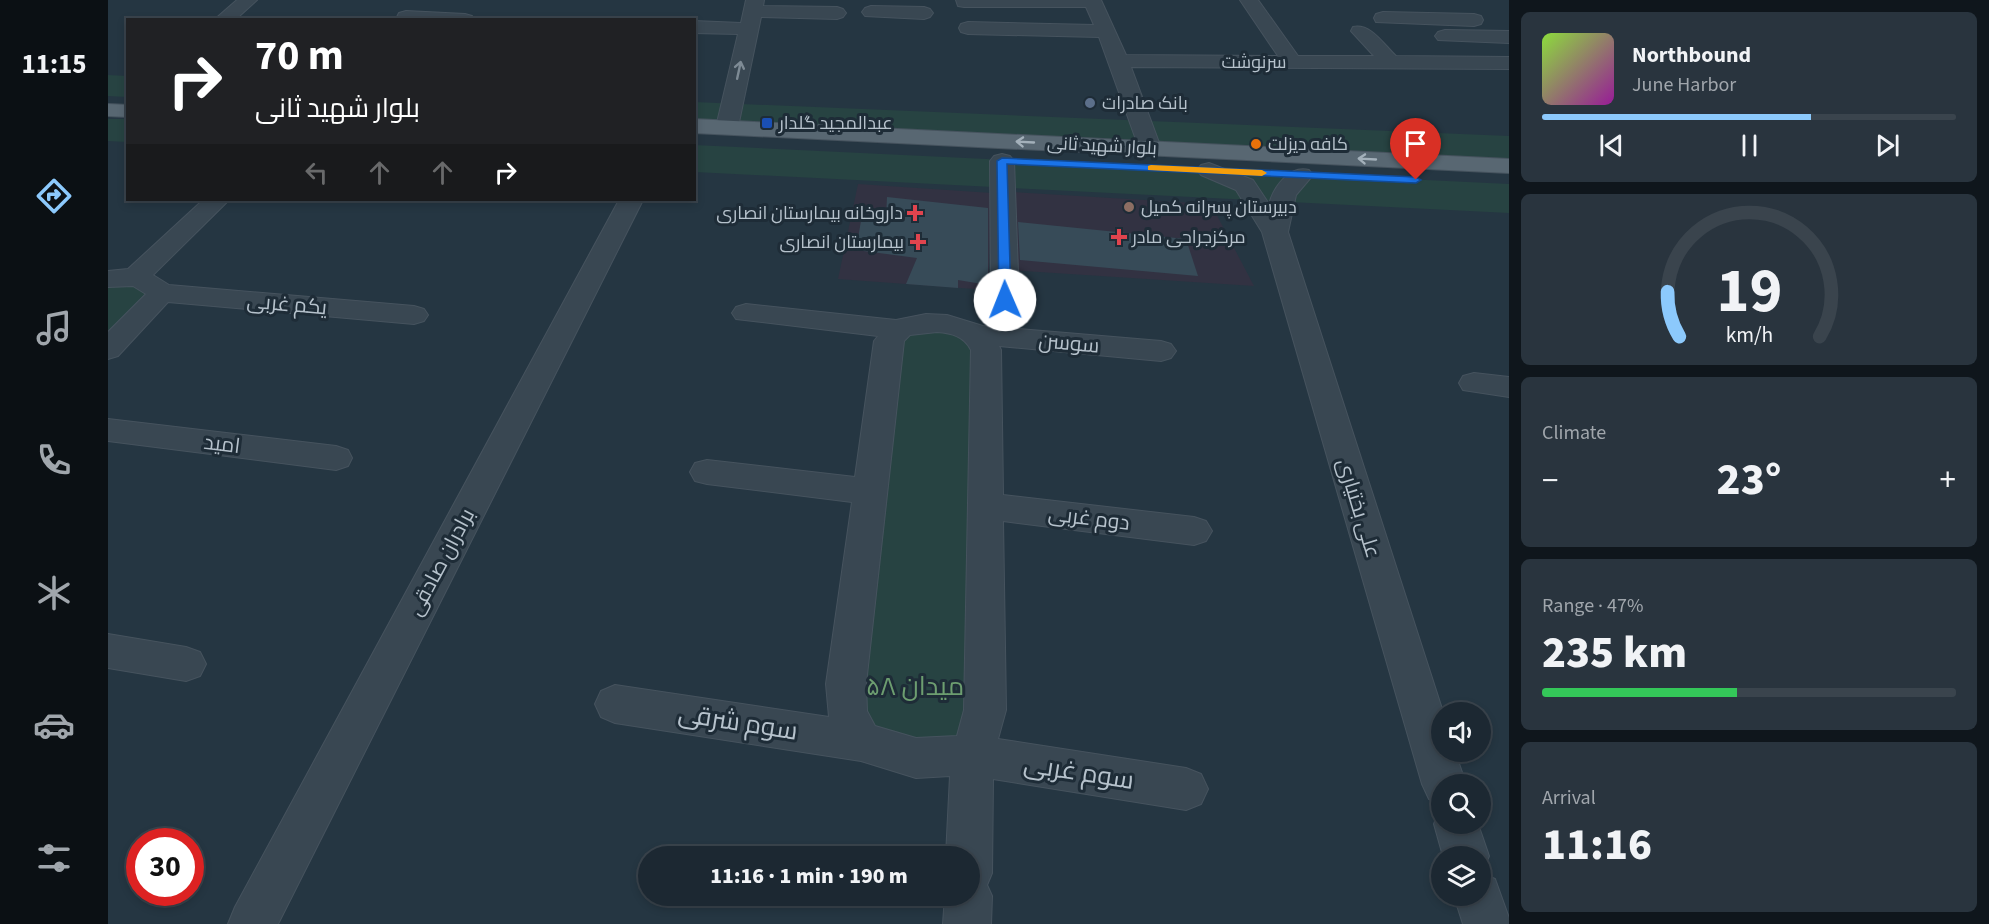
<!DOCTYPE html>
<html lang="en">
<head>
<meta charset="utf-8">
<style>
	:root { --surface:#1c2832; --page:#29343e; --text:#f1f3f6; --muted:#a0a6ac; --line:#3a444d; --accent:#8cc9fc }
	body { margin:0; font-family:"Source Sans 3",Cairo,sans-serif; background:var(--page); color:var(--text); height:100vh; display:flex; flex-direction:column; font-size:22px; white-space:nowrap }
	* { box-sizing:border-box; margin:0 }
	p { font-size:20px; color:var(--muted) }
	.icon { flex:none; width:33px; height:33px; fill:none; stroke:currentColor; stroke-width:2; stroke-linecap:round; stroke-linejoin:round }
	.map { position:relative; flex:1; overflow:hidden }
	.panel { display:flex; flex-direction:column; gap:12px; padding:12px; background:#0f161c; width:480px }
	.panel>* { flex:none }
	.guide { position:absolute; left:18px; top:18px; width:570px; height:183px; border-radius:0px; box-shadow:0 3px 9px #0003,0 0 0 2px var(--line); background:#202124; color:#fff; overflow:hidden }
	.controls { position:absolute; left:1323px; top:702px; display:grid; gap:12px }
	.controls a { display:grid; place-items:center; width:60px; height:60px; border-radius:50%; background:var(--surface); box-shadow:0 3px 9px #0003,0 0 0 2px var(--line); font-size:30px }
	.speed { position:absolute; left:18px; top:828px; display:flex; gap:12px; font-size:30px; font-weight:700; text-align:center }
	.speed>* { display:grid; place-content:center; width:78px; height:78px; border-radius:50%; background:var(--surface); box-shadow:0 3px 9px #0003,0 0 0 2px var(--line); line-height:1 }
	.speed .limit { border:9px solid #d22; background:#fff; color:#111 }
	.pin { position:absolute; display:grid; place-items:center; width:51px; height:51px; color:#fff; margin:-62px -26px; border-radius:50% 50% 50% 0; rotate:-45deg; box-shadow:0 0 6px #0007 }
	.pin .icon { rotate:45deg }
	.me { position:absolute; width:66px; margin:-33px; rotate:359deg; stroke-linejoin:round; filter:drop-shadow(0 0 4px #0008) }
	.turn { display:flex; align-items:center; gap:21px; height:126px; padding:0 30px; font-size:27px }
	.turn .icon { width:78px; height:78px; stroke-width:2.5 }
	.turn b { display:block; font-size:42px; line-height:51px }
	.lanes { display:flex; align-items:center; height:57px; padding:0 30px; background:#0003; justify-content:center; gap:30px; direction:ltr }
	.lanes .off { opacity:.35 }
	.big { font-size:45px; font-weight:800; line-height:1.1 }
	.panel .widget { flex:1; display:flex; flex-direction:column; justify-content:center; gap:9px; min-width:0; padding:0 21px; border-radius:9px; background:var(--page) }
	.panel .dial { align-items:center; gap:0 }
	.dial svg { height:156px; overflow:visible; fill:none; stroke:var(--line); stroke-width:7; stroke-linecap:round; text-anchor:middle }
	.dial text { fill:var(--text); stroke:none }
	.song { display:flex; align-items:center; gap:18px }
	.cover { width:72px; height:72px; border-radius:9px; background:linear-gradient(135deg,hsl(90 70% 55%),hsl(300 70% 35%)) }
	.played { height:6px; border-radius:3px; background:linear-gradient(90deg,var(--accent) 65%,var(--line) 65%) }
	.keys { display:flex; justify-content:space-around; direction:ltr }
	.heat { display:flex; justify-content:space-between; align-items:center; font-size:33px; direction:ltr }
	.charge { height:9px; border-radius:4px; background:linear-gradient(90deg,#34c759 47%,var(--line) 0) }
	.trip { position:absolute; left:530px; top:846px; width:342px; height:60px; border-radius:30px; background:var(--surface); box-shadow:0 3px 9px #0003,0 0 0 2px var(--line); font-weight:800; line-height:60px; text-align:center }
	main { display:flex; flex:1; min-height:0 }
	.tabs { display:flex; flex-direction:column; width:108px; justify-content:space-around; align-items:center; background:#0b1014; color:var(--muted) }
	.tabs .icon { width:42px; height:42px }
	.tabs .on { color:var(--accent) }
	.tabs b { font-size:27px; color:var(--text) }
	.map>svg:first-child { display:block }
</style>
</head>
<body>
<main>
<nav class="tabs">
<b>11:15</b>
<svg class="icon on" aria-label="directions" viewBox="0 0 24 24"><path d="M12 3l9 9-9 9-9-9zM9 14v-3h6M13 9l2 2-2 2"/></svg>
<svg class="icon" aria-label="music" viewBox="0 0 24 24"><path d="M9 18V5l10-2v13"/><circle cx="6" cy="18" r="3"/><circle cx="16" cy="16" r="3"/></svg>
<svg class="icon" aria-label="phone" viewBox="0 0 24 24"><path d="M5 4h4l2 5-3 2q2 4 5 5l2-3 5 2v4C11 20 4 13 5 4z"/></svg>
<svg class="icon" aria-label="climate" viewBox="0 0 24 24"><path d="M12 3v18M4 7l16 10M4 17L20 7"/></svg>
<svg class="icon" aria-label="car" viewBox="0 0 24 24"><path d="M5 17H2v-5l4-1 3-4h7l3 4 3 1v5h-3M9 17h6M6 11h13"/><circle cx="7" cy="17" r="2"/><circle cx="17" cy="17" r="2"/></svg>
<svg class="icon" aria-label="filters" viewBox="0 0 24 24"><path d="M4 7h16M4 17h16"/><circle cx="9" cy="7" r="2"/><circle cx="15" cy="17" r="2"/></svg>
</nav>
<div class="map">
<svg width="1401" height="924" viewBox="0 0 1401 924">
	<rect width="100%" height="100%" fill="#253642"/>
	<g fill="#323242">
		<path d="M 750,184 L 884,193 L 880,290 L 730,279 Z"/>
		<path d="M 905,192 L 1103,204 L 1146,286 L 899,270 Z"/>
	</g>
	<g fill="#274342">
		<path d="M 0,75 L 19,76 L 19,97 L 0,96 Z"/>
		<path d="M 586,102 L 1401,136 L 1401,166 L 587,126 Z"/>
		<path d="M 0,119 L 19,119 L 19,142 L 0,141 Z"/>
		<path d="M 586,145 L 1401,184 L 1401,213 L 587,172 Z"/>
		<path d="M 0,279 L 53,293 L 0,349 Z"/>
		<path d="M 789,329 L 869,335 L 864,755 L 753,741 Z"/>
	</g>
	<g fill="#374b58">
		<path d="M 779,197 L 880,208 L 880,285 L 850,280 L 850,288 L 798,284 L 809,258 L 748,250 L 754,215 L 778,218 Z"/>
		<path d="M 910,222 L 1078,239 L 1090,276 L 912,260 Z"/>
	</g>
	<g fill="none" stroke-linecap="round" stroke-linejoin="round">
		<g stroke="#46535e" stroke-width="2">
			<g id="street">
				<path d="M 129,0 L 149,0 L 127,20 L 106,20 Z"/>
				<path d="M 638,0 L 656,0 L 655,6 L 729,7 L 735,9 L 738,13 L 735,17 L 729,19 L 653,17 L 630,127 L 627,132 L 619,134 L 611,132 L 608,127 L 630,34 L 586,33 L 586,21 L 633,23 Z"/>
				<path d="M 848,0 L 993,0 L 1018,55 L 1170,56 L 1132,0 L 1150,0 L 1190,56 L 1266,56 L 1243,31 L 1245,27 C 1263,23 1276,45 1288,56 L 1401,57 L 1401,69 L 1023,67 L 1053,148 L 1050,153 L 1042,155 L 1034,153 L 1031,148 L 991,37 L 860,34 L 853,32 L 851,28 L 853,24 L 860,22 L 986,25 L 978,7 L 856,7 L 850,6 Z"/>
				<path d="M 763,6 L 816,7 L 822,9 L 825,13 L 822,17 L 816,19 L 757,16 L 754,12 L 757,8 Z"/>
				<path d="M 298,11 L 357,14 L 364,16 L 366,20 L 290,20 L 289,17 L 291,13 Z"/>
				<path d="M 1275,12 L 1366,14 L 1373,16 L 1375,20 L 1373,24 L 1366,26 L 1268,22 L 1266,18 L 1268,14 Z"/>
				<path d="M 1337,30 L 1401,31 L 1401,43 L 1330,40 L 1327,36 L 1330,32 Z"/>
				<path d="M 894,154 L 902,156 L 906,161 L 911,300 L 907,306 L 897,309 L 887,306 L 883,300 L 882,161 L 886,156 Z"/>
				<path d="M 1101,163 L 1145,180 L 1161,204 C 1166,186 1182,165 1201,170 L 1205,175 L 1188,195 L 1180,232 L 1335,712 L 1334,752 L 1347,752 L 1358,784 L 1334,784 L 1334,804 L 1321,799 L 1314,784 L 1154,232 L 1128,190 L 1093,175 L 1089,170 L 1093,165 Z"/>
				<path d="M 95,200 L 121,200 L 45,275 L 61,285 L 306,306 L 316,309 L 320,315 L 316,321 L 306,324 L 60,302 L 10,356 L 0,359 L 0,332 L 38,294 L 25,286 L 0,287 L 0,271 L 20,269 Z"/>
				<path d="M 511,200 L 535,200 L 170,924 L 120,924 L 127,907 Z"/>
				<path d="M 638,304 L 788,320 L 818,314 L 839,315 L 875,326 L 1053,341 L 1063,344 L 1068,351 L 1063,358 L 1053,361 L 891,346 L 893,350 L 895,495 L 1086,517 L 1098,521 L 1104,531 L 1098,541 L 1086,545 L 895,521 L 898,710 L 890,739 L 1078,768 L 1093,774 L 1100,789 L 1093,804 L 1078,810 L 885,779 L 884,873 L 879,885 L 884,896 L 883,924 L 835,924 L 837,896 L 861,896 L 861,856 L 838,856 L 842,776 L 808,778 L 753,761 L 507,723 L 493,717 L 487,704 L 493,691 L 507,685 L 721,717 L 718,684 L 744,502 L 599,484 L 587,481 L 582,472 L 587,463 L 599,460 L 747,477 L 766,341 L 770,336 L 628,319 L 624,313 L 628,307 ZM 829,332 C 843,333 856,336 863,350 L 856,710 L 849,736 L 808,738 L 767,726 L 759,711 L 758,684 L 796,341 L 802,335 Z"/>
				<path d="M 1366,373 L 1401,377 L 1401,397 L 1355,390 L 1351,383 L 1355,376 Z"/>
				<path d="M 0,419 L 228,446 L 240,450 L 244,458 L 240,466 L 228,470 L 0,441 Z"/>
				<path d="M 0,634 L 78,647 L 92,652 L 98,664 L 92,676 L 78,681 L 0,668 Z"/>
				<path d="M 1332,808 L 1334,824 L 1370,824 L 1381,856 L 1374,872 L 1372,873 L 1372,856 L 1335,856 L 1326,824 Z"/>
				<path d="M 1372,873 L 1387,879 L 1401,918 L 1401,924 L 1355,924 L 1346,896 L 1372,896 Z"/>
			</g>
		</g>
		<g stroke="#46535e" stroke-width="2">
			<g id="primary">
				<path d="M 0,104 L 20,105 L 20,117 L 0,116 Z"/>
				<path d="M 586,119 L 1401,159 L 1401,173 L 586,133 Z"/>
			</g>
		</g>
		<use href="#street" fill="#394752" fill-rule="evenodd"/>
		<use href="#primary" fill="#586772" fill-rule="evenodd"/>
	</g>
	<defs><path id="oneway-shaft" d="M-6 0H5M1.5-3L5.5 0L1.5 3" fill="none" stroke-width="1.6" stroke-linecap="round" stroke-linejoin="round" transform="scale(1.5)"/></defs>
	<use stroke="#7e8b95" href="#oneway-shaft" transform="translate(631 70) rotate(-78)"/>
	<g stroke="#a3b0ba">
		<use href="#oneway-shaft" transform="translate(917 142) rotate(-177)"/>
		<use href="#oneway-shaft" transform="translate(1259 159) rotate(-177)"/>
	</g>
	<path fill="#1a73e8" stroke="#114b97" stroke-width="1.5" d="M 894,158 L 1308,177 L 1313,180 L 1308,183 L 899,164 L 903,300 L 897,304 L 891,300 L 889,161 Z"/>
	<path fill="#f59e0b" d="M 1043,165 L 1154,170 L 1159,173 L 1154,176 L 1040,170 L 1040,166 Z"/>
	<circle fill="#5c6f8a" stroke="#1e2c37" stroke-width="2" cx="982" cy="103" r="6"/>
	<rect fill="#1a4fb4" stroke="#1e2c37" stroke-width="2" x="653" y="117" width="12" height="12" rx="3"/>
	<circle fill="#e8710a" stroke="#1e2c37" stroke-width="2" cx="1148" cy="144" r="6"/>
	<circle fill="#8d6e63" stroke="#1e2c37" stroke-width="2" cx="1021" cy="207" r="6"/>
	<g fill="#e0444e" stroke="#1e2c37" stroke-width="2">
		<path d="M804 204h6v6h6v6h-6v6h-6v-6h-6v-6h6z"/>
		<path d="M1008 228h6v6h6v6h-6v6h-6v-6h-6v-6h6z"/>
		<path d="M807 233h6v6h6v6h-6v6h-6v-6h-6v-6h6z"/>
	</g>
	<g text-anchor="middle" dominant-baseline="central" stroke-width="6" stroke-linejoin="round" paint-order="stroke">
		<g font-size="18" fill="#b6c2cc" stroke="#1e2c37">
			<text x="1146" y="62">سرنوشت</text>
			<text transform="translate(994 146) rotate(3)">بلوار شهید ثانی</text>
		</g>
		<g font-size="18" fill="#b6c2cc" stroke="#1e2c37" text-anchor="start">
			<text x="994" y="103">بانک صادرات</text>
			<text x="671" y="123">عبدالمجید گلدار</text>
			<text x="1160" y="144">کافه دیزلت</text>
			<text x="1033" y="207">دبیرستان پسرانه کمیل</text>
			<text x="795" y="213" text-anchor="end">داروخانه بیمارستان انصاری</text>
			<text x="1024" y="237">مرکزجراحی مادر</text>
			<text x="796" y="242" text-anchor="end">بیمارستان انصاری</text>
		</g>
		<g font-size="21" fill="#b6c2cc" stroke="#1e2c37">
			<text transform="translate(179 304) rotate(5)">یکم غربی</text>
			<text transform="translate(961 343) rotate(5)">سوسن</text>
			<text transform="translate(114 444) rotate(7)">امید</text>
			<text transform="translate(1251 508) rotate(73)">علی بختیاری</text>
			<text transform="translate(981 518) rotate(7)">دوم غربی</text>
			<text transform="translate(333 562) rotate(-62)">برادران صادقی</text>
		</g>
		<g font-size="26" fill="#6d9e70" stroke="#1e2c37">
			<text x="807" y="686">میدان ۵۸</text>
		</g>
		<g font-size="26" fill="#b6c2cc" stroke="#1e2c37">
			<text transform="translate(630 722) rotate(9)">سوم شرقی</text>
			<text transform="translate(971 772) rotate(9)">سوم غربی</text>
		</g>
	</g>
</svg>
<div class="controls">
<a><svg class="icon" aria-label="sound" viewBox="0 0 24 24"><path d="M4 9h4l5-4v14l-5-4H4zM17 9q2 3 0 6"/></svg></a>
<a><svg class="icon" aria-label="search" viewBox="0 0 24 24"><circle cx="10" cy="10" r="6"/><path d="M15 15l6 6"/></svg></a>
<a><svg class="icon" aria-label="layers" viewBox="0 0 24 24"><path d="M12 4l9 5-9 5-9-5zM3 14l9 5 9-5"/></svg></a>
</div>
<div class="speed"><div class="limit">30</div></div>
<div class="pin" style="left:1308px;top:180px;background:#d93025"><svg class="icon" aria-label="arrive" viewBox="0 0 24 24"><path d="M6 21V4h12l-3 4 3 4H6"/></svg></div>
<svg class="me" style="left:897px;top:300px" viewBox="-20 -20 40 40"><circle r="19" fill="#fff"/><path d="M0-13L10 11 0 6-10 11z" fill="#1a73e8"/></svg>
<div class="trip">11:16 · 1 min · 190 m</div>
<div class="guide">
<div class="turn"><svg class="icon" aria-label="right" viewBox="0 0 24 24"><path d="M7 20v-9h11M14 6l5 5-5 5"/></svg><div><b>70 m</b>بلوار شهید ثانی</div></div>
<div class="lanes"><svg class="icon off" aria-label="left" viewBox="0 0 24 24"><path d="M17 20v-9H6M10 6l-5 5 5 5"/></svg><svg class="icon off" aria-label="ahead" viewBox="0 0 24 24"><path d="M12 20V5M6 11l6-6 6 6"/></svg><svg class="icon off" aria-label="ahead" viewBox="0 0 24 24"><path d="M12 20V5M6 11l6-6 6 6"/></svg><svg class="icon" aria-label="right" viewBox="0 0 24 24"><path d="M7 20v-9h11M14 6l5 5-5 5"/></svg></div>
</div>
</div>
<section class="panel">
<div class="widget">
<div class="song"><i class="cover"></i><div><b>Northbound</b><p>June Harbor</p></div></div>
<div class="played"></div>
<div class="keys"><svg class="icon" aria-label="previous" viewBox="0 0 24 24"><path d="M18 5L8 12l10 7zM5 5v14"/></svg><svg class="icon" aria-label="pause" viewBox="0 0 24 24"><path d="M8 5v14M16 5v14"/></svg><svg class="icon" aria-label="next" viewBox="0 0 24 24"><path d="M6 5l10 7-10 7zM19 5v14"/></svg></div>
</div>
<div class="widget dial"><svg viewBox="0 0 100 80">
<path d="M14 69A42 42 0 1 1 86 69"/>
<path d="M14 69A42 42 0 0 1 8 46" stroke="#8cc9fc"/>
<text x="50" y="56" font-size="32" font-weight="700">19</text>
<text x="50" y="72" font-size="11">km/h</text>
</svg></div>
<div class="widget"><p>Climate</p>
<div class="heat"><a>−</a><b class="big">23°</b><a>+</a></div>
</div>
<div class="widget"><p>Range · 47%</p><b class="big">235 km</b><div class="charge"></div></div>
<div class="widget"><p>Arrival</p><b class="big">11:16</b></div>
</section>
</main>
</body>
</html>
